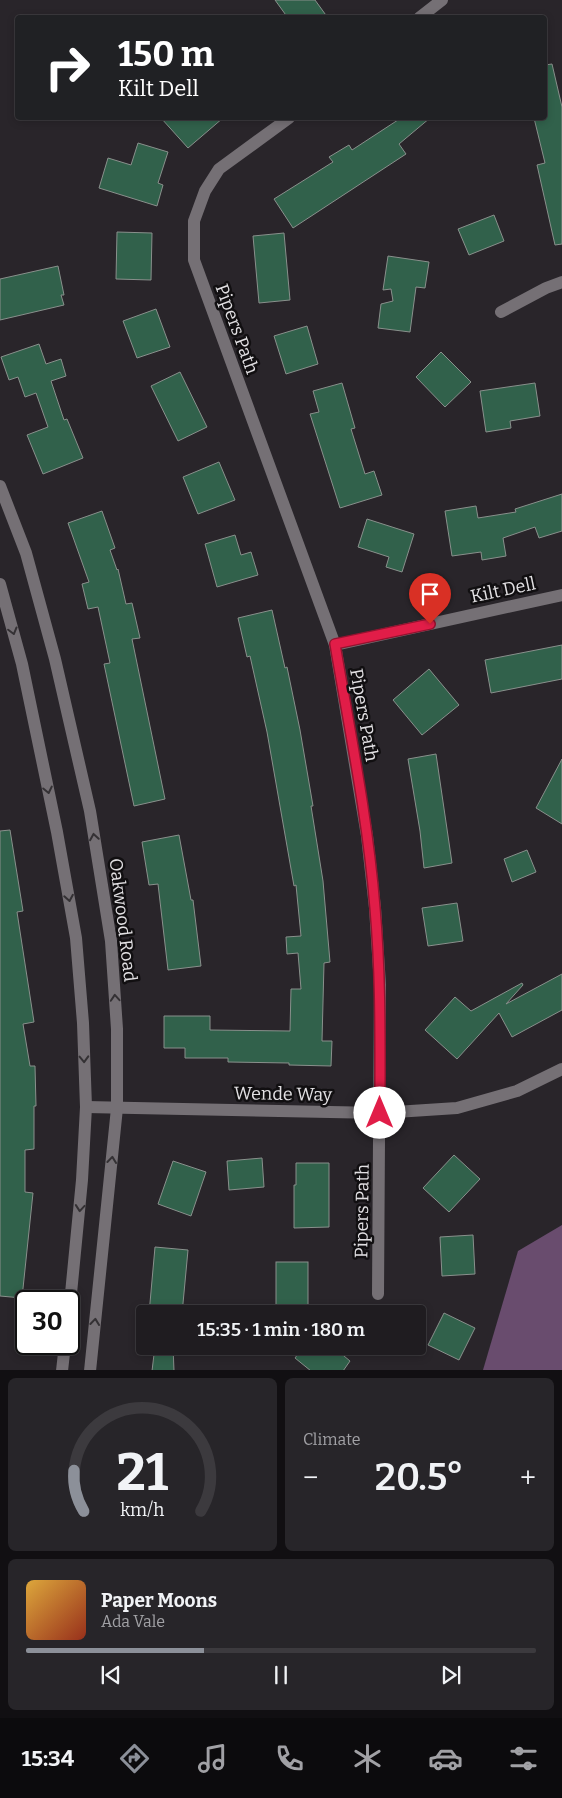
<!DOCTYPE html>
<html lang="en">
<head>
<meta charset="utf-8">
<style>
	:root { --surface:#1f1c20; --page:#272529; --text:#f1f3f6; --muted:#a1a1a5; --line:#3c3a3e; --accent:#8c9099 }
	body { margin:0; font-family:Bitter,serif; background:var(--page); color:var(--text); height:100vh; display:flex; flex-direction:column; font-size:19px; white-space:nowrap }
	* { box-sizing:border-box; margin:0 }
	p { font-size:16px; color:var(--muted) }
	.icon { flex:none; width:28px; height:28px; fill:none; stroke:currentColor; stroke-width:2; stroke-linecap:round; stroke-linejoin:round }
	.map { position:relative; height:1370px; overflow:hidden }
	.drawer { display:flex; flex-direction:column; gap:8px; padding:8px; background:#110f12; flex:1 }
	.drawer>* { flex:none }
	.guide { position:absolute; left:15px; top:15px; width:532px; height:105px; border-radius:5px; box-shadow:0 2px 8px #0003,0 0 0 1px var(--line); background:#202124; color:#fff; overflow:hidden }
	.speed { position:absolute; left:15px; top:1290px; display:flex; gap:10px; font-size:25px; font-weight:700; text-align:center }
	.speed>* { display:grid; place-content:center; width:65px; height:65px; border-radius:50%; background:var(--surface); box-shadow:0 2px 8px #0003,0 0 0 1px var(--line); line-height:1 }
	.speed .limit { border:2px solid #111; border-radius:8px; background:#fff; color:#111 }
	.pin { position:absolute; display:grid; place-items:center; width:42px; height:42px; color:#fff; margin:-51px -21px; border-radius:50% 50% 50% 0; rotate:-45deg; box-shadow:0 0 5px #0007 }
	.pin .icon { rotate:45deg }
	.me { position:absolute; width:55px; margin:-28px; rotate:0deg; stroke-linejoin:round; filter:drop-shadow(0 0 4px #0008) }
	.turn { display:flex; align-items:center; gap:18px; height:105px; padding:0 20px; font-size:22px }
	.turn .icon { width:65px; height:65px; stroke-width:2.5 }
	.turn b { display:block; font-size:35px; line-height:42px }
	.big { font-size:38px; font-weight:600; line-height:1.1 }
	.drawer .tile { flex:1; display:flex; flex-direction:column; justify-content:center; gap:8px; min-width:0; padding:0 18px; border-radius:8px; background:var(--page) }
	.drawer .dial { align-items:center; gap:0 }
	.dial svg { height:130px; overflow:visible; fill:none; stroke:var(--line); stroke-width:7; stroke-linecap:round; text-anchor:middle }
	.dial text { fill:var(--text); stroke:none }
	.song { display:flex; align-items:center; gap:15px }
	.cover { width:60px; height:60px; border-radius:8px; background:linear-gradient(135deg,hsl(40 70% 55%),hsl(10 70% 35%)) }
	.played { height:5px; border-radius:2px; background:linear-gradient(90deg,var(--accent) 35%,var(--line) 35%) }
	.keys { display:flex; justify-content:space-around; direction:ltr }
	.heat { display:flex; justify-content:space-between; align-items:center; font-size:28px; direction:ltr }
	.drawer .tiles { flex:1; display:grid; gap:8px; grid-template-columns:1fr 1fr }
	.tile:last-child { grid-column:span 2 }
	.trip { position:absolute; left:136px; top:1305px; width:290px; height:50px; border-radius:5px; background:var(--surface); box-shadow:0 2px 8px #0003,0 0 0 1px var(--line); font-weight:600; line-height:50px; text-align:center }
	.tab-bar { display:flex; height:80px; justify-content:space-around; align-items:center; background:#0c0b0d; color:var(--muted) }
	.tab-bar .icon { width:35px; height:35px }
	.tab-bar .active { color:var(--accent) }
	.tab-bar b { font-size:22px; color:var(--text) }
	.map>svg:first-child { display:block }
</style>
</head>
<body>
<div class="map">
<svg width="562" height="1371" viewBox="0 0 562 1371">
	<rect width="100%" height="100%" fill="#29252a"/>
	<path fill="#694c6e" d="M 562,1225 L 562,1370 L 483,1370 L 518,1251 Z"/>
	<g fill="#31614b" stroke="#89908c">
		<path d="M 275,0 L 315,0 L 328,18 L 288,18 Z"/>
		<path d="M 552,64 L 562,107 L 562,244 L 555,245 L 537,165 L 545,163 L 534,118 L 545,118 L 545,65 Z"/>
		<path d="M 161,118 L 223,118 L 188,148 Z"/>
		<path d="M 401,118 L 430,118 L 399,144 L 406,154 L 293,228 L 274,199 L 333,162 L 329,157 L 349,145 L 352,150 Z"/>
		<path d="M 138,143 L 168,152 L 158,183 L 163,185 L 157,206 L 99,188 L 108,158 L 131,165 Z"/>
		<path d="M 494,215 L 504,241 L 469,255 L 458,229 Z"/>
		<path d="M 117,232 L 152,233 L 151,280 L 116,279 Z"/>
		<path d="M 284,233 L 290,300 L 259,303 L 253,236 Z"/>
		<path d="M 388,256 L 429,262 L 425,288 L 416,287 L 410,332 L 378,328 L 381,304 L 393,301 L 391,289 L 383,290 Z"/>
		<path d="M 58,266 L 64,295 L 61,295 L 64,305 L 0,320 L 0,279 Z"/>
		<path d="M 156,309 L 170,347 L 137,358 L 123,321 Z"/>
		<path d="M 307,326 L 318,364 L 286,374 L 274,336 Z"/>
		<path d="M 39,344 L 46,364 L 61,359 L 66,376 L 51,381 L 64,420 L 67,419 L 83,458 L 43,474 L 27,435 L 48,427 L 36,393 L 25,397 L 18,377 L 9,380 L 1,357 Z"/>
		<path d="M 441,352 L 471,382 L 445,407 L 416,377 Z"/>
		<path d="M 180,372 L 207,427 L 178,441 L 151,386 Z"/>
		<path d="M 342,383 L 355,428 L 351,429 L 365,474 L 374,471 L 382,495 L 340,508 L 310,414 L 319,412 L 313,391 Z"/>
		<path d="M 535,383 L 540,416 L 510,421 L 511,428 L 486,432 L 480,391 Z"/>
		<path d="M 219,462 L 235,500 L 198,514 L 183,477 Z"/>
		<path d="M 562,494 L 562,531 L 539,538 L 535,527 L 503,538 L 506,556 L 482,560 L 481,552 L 452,556 L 445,511 L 476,506 L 478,518 L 516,512 L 515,509 Z"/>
		<path d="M 102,511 L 115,548 L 110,550 L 117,570 L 118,569 L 126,604 L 132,603 L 140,638 L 132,639 L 165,799 L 134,806 L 104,664 L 110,663 L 98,607 L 88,609 L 82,584 L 89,582 L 68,523 Z"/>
		<path d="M 367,519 L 414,534 L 402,572 L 386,567 L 389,557 L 358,547 Z"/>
		<path d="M 235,535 L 241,555 L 251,552 L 258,575 L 217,587 L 205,544 Z"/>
		<path d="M 272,610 L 285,668 L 287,667 L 300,730 L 313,806 L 311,806 L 323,881 L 330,962 L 324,963 L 322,1041 L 332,1041 L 331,1066 L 289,1065 L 289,1063 L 228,1062 L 228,1058 L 185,1058 L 185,1048 L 164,1048 L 164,1016 L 210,1016 L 210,1030 L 290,1031 L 291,989 L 301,989 L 298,953 L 287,954 L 286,937 L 301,936 L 296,885 L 294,886 L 267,732 L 250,656 L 247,657 L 238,618 Z"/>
		<path d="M 562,645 L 562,679 L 491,693 L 485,660 Z"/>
		<path d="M 429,669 L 459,705 L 422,735 L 393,700 Z"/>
		<path d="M 436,754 L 452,863 L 424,868 L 420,831 L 408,759 Z"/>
		<path d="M 562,759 L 562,824 L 536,808 Z"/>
		<path d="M 10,830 L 23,911 L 17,912 L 34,1022 L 23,1024 L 30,1066 L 35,1066 L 36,1106 L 34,1106 L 34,1149 L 25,1150 L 25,1192 L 33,1193 L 22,1298 L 0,1296 L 0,831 Z"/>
		<path d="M 179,835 L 191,900 L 193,900 L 201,966 L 168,970 L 158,884 L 149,885 L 142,842 Z"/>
		<path d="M 527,850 L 536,872 L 512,882 L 504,859 Z"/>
		<path d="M 457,903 L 463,941 L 428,946 L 422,908 Z"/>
		<path d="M 562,974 L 562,1010 L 512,1037 L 499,1013 L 457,1059 L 425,1030 L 455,997 L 471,1011 L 522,983 L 523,985 L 506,1004 Z"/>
		<path d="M 454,1155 L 480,1179 L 449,1212 L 423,1188 Z"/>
		<path d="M 262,1158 L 264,1187 L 229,1190 L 227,1161 Z"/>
		<path d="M 173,1161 L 206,1172 L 191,1216 L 158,1204 Z"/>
		<path d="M 296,1163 L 329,1163 L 329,1227 L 294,1228 L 294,1185 L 296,1185 Z"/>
		<path d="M 473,1235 L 475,1274 L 442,1276 L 440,1237 Z"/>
		<path d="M 155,1247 L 188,1250 L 182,1314 L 149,1314 Z"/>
		<rect x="276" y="1262" width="32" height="52"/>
		<path d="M 444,1313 L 475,1328 L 459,1360 L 428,1345 Z"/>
		<path d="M 155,1346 L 173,1346 L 174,1371 L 152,1371 Z"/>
		<path d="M 304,1346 L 332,1346 L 350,1361 L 343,1371 L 311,1371 L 295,1358 Z"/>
	</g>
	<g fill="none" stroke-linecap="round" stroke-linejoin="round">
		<g stroke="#757075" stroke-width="12">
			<path d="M 419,18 L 442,0"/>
			<path d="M 289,118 L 219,169 L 205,191 L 194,221 L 194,260 L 335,645 L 367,836 L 375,908 L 380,985 L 378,1294"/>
			<path d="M 501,312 L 546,288 L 562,282"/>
			<path d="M 335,645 L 562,595"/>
			<path d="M 86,1107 L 380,1113 L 457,1108 L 517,1091 L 562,1069"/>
		</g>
		<g stroke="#757075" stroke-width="12">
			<path d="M 0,486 L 26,553 L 55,659 L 90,811 L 111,941 L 117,1029 L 117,1108 L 90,1371"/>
			<path d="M 0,584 L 22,664 L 57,832 L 76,938 L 83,1023 L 86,1107 L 82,1180 L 69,1314"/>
			<path d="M 62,1371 L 65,1344"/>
		</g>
	</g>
	<defs><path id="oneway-chevron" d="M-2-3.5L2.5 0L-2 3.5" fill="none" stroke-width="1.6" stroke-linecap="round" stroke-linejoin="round" transform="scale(1.25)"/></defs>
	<g stroke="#343134">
		<use href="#oneway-chevron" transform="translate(13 631) rotate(75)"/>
		<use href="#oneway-chevron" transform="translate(48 790) rotate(78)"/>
		<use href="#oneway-chevron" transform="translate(94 837) rotate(-99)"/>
		<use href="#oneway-chevron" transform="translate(69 898) rotate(80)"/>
		<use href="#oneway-chevron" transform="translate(115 998) rotate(-94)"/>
		<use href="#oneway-chevron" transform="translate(84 1059) rotate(88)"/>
		<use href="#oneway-chevron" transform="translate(112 1160) rotate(-84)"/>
		<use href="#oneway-chevron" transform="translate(80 1208) rotate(95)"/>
		<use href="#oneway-chevron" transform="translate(95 1322) rotate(-84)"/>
	</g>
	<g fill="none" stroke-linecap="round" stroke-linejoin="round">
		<g stroke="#92132f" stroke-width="12">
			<path id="route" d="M 380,1113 C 380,1044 381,976 375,908 C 368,819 350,732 335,644 L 430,624"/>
		</g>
		<use href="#route" stroke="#e11d48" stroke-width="9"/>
	</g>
	<g text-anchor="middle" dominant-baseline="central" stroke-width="5" stroke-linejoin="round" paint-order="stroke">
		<g font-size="18" fill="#e2e0e3" stroke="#110f11">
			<text transform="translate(237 329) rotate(70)">Pipers Path</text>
			<text transform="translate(503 590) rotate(-12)">Kilt Dell</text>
			<text transform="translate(364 715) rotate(80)">Pipers Path</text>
			<text transform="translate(123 920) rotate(83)">Oakwood Road</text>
			<text transform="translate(283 1094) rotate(1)">Wende Way</text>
			<text transform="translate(362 1211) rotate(-89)">Pipers Path</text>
		</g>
	</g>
</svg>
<div class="speed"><div class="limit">30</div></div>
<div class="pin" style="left:430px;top:624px;background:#d93025"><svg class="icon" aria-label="arrive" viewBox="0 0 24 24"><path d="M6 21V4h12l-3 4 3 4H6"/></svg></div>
<svg class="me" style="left:380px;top:1113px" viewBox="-20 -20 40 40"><circle r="19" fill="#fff"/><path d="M0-13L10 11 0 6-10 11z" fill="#e11d48"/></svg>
<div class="trip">15:35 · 1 min · 180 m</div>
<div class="guide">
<div class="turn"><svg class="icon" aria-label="right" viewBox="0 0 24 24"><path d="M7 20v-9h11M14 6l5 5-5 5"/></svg><div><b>150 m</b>Kilt Dell</div></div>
</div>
</div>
<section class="drawer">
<div class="tiles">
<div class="tile dial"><svg viewBox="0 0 100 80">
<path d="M14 69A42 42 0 1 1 86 69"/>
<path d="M14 69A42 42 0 0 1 8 44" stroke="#8c9099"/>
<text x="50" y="56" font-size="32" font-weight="700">21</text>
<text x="50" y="72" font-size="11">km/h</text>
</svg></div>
<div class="tile"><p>Climate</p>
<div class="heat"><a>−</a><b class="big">20.5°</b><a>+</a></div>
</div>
<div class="tile">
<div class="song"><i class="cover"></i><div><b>Paper Moons</b><p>Ada Vale</p></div></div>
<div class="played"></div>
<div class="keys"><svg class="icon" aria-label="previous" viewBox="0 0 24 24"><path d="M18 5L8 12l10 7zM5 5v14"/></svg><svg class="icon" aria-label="pause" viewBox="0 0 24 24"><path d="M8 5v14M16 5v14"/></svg><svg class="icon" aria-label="next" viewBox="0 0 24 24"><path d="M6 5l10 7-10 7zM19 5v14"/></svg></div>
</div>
</div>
</section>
<nav class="tab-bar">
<b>15:34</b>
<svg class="icon active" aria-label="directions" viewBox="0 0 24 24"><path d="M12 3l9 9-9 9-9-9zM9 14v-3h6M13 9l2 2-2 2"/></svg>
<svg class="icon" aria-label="music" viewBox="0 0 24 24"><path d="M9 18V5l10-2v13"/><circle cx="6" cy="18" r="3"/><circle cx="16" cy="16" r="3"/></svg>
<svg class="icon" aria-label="phone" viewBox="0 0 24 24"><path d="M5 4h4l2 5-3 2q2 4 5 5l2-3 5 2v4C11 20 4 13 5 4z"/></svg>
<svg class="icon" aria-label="climate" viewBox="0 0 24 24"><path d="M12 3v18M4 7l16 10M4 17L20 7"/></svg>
<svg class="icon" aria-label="car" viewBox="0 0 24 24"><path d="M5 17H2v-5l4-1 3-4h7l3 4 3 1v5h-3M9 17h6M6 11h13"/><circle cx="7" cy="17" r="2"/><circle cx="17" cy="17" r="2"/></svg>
<svg class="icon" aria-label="filters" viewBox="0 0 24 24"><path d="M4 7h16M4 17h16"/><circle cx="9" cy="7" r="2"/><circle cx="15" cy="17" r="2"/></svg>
</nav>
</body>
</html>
